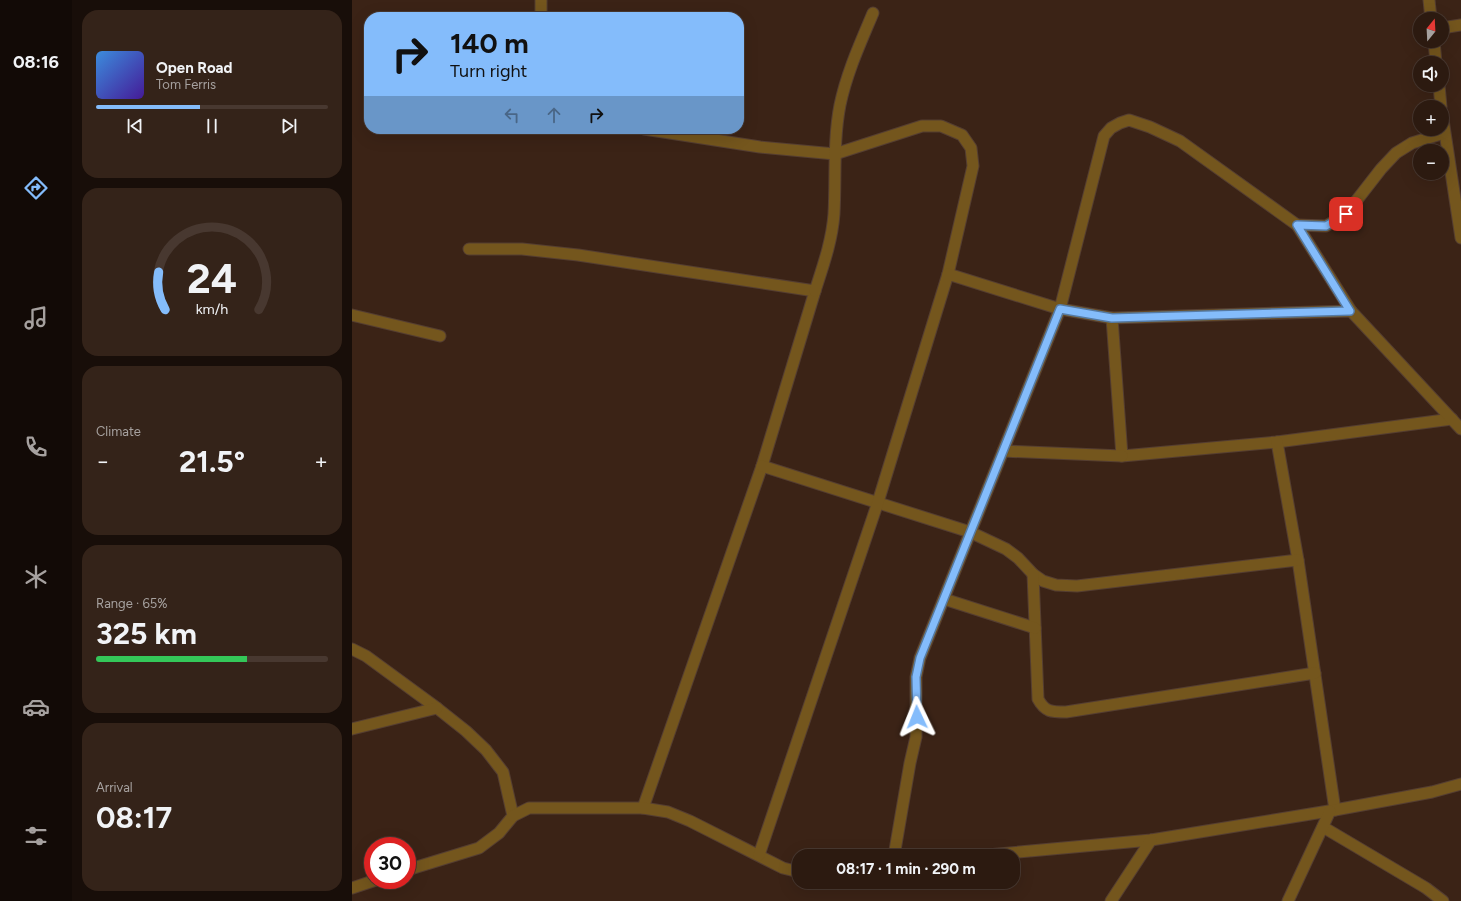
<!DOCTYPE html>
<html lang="en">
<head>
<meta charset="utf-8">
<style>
	:root { --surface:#2c1a10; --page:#342319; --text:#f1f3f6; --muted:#a6a19f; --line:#483830; --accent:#84bcfb }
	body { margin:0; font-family:Figtree,sans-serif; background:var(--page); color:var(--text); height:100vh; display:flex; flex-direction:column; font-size:15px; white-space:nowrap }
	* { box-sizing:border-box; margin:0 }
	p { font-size:13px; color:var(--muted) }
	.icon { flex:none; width:22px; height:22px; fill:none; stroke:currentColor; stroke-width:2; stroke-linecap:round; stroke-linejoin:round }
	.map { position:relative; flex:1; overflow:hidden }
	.side { display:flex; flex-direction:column; gap:10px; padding:10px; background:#180e09; width:280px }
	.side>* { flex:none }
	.guide { position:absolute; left:12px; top:12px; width:380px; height:122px; border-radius:16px; box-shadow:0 4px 16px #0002,0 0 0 1px var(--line); background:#84bcfb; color:#111; overflow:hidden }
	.needle { width:26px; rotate:18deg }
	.tools { position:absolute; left:1061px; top:12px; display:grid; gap:8px }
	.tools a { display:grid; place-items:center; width:36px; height:36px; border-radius:50%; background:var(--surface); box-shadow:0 4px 16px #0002,0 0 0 1px var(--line); font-size:20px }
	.speed { position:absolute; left:12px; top:837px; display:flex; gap:8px; font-size:20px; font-weight:700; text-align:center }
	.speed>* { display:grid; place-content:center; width:52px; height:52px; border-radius:50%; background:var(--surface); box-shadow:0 4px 16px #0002,0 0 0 1px var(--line); line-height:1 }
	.speed .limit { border:6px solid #d22; background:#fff; color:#111 }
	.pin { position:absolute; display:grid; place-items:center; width:34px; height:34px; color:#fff; margin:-17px; border-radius:8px; box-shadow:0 2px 6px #0006 }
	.me { position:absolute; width:44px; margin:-22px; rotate:358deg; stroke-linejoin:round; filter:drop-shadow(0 0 3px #0008) }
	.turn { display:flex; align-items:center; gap:14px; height:84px; padding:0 20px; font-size:18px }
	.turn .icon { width:52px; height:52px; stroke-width:2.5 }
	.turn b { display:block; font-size:28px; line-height:34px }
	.lanes { display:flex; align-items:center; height:38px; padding:0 20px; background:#0003; justify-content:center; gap:20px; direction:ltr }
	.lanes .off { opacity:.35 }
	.big { font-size:30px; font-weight:700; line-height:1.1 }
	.side .tile { flex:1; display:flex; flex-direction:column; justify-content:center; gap:6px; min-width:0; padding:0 14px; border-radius:16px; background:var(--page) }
	.side .dial { align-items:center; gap:0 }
	.dial svg { height:104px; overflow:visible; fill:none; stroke:var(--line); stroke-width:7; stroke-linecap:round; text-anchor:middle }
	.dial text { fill:var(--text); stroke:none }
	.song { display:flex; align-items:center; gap:12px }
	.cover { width:48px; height:48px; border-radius:6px; background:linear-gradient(135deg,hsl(210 70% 55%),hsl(260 70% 35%)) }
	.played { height:4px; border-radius:2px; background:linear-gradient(90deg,var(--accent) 45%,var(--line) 45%) }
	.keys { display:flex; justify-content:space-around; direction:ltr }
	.heat { display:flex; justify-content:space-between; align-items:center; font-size:22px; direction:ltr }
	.charge { height:6px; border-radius:3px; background:linear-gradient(90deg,#34c759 65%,var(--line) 0) }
	.trip { position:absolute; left:440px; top:849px; width:228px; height:40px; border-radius:16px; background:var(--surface); box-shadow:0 4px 16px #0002,0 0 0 1px var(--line); font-weight:700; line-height:40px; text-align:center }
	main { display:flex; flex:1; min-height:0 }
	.tabs { display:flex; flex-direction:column; width:72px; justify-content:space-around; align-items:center; background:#120a06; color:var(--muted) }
	.tabs .icon { width:28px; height:28px }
	.tabs .current { color:var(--accent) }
	.tabs b { font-size:18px; color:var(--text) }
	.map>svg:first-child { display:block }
</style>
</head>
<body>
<main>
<nav class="tabs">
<b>08:16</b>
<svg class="icon current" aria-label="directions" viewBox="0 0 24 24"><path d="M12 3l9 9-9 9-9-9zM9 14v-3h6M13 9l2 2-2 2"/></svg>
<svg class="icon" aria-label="music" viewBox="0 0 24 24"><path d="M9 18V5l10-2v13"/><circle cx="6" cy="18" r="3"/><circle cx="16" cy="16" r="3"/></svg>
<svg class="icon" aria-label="phone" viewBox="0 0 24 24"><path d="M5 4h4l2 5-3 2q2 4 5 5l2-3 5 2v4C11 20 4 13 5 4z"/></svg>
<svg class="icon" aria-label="climate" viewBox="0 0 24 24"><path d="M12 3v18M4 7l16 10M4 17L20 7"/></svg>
<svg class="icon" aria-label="car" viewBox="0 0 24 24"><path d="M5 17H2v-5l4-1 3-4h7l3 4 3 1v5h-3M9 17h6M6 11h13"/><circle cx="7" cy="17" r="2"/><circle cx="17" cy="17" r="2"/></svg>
<svg class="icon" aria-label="filters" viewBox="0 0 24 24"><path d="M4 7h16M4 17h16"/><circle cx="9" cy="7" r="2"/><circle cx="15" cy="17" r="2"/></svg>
</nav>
<section class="side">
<div class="tile">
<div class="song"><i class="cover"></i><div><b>Open Road</b><p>Tom Ferris</p></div></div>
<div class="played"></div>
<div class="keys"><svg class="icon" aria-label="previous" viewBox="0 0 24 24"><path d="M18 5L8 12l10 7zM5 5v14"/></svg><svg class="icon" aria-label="pause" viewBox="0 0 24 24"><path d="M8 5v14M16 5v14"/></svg><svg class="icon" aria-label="next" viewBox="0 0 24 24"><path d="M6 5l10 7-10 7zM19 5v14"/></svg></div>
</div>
<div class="tile dial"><svg viewBox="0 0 100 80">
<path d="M14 69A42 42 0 1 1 86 69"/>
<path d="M14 69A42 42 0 0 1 9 40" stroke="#84bcfb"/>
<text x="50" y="56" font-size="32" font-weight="700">24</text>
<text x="50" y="72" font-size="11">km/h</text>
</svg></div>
<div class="tile"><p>Climate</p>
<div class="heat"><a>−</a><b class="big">21.5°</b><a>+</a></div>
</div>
<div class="tile"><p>Range · 65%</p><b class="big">325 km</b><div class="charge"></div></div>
<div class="tile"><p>Arrival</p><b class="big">08:17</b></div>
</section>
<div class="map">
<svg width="1109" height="901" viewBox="0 0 1109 901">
	<rect width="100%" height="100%" fill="#3b2316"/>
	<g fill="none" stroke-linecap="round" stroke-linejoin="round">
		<g stroke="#553e31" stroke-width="13">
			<g id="minor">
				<path d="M 1077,0 L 1079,19"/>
				<path d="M 189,17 L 189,0"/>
				<path d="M 1090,28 L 1109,25"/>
				<path d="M 1082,41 L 1084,63"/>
				<path d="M 1087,85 L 1089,107"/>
				<path d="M 1090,113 L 1109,238"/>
				<path d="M 292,129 L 408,147 L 483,154 L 570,126 L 589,126 L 610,135 L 619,148 L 621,166 L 596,274"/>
				<path d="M 945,225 L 974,226 L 994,214 L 1029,169 L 1044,153 L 1060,143 L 1092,133"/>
				<path d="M 117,249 L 170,249 L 226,255 L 463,291 L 410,466 L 291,808"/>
				<path d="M 463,291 C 471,266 480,241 482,214 C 484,178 481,141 488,105 C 495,72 508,44 521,13"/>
				<path d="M 0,315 L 88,336"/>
				<path d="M 760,318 L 770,456 L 925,442 L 1100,419"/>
				<path d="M 925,442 L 946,560 L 983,810"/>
				<path d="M 651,451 L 770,456"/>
				<path d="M 410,466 L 618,532 L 654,549 L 666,558 L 681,574 L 691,581 L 704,585 L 725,586 L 946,560"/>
				<path d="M 681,574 L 686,699 C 693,712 699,712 714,712 L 963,673"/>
				<path d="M 592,599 L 683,628"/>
				<path d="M 0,649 L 14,656 L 85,708 L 114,731 L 134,750 L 151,772 L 161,816 L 147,833 L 127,848 L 55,870"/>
				<path d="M 0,729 L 85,708"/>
				<path d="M 161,816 L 177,808 L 291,808 L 316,812 L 338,821 L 431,868 L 447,872"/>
				<path d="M 971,827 L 1074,888 L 1091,901"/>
				<path d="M 407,855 L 526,502 L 596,274 L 708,309 L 760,318 L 999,311 L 1109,429"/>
				<path d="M 542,856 L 558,763 L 564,737 L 564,677 L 568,658 L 708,309 L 752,136 L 759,128 L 768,123 L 777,120 L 798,127 L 828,141 L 945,225 L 999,311"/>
				<path d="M 624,856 L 799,840 L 983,810 L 1080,792 L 1109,784"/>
				<path d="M 0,888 L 24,880"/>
				<path d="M 759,901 L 799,840"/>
				<path d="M 936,901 L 978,811"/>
			</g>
		</g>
		<use href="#minor" stroke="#74561d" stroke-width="11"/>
	</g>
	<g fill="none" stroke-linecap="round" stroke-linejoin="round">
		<g stroke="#567aa3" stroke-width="10">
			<path id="route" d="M 565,717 L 564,677 L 568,658 L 708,309 L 760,318 L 998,311 L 945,225 L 974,226 L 994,214"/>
		</g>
		<use href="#route" stroke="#84bcfb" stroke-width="7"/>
	</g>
</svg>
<div class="tools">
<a><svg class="needle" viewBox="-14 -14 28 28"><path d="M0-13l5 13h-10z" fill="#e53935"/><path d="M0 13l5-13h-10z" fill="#a6a19f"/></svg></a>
<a><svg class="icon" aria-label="sound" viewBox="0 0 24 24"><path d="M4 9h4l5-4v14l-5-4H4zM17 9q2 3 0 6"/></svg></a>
<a>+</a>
<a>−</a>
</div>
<div class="speed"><div class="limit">30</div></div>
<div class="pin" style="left:994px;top:214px;background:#d93025"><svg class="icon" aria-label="arrive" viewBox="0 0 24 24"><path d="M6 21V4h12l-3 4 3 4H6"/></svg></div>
<svg class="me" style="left:565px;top:717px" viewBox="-20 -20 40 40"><path d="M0-17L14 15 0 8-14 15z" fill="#84bcfb" stroke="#fff" stroke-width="4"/></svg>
<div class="trip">08:17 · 1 min · 290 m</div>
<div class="guide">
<div class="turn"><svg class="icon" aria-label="right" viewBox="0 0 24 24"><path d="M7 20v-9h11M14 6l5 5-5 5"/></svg><div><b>140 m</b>Turn right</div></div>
<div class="lanes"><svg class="icon off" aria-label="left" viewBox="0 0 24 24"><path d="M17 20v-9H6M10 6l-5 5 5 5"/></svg><svg class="icon off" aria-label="ahead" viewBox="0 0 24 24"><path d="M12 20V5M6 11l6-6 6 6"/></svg><svg class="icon" aria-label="right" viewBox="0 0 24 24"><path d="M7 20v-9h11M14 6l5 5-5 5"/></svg></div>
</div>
</div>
</main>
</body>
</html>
